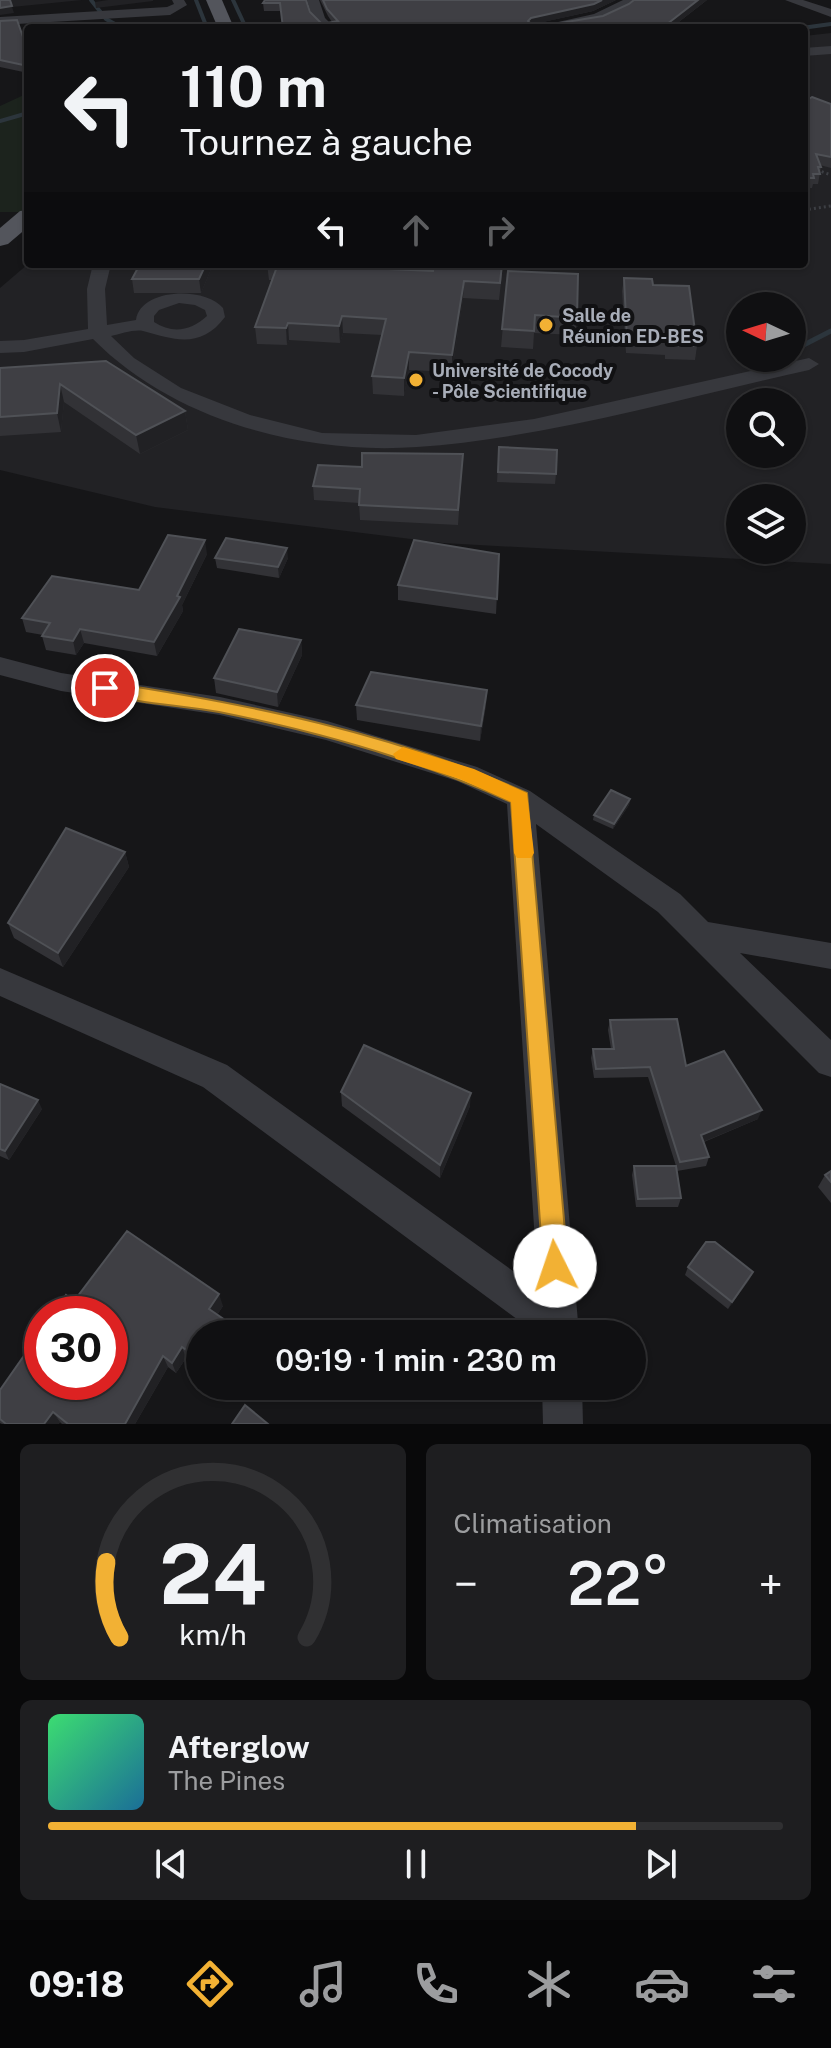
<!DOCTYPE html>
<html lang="fr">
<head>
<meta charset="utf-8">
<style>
	:root { --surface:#101012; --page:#1e1e20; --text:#f1f3f6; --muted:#9c9d9f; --line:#303032; --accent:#f2b134 }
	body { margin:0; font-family:"Public Sans",sans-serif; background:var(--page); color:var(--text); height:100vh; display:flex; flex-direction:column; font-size:30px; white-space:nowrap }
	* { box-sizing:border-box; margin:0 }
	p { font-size:26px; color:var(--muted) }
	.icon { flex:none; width:44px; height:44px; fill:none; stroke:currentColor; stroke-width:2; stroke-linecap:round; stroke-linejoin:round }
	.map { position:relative; height:1424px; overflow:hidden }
	.details { display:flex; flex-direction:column; gap:20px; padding:20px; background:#09090a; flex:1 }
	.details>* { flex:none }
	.guide { position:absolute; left:24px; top:24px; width:784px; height:244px; border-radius:8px; box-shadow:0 2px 6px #0004,0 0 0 2px var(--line); background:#101012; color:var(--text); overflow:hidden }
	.needle { width:52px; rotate:274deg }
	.controls { position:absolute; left:726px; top:292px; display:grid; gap:16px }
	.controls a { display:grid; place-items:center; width:80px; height:80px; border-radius:50%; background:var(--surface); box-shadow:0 2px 6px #0004,0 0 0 2px var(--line); font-size:40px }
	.speed { position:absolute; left:24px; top:1296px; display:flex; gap:16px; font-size:40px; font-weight:700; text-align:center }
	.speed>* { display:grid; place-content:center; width:104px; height:104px; border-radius:50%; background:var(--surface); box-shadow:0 2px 6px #0004,0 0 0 2px var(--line); line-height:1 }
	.speed .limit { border:12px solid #d22; background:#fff; color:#111 }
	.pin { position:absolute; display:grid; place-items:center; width:68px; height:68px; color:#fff; margin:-34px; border:4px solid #fff; border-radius:50%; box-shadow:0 2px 8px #0007 }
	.me { position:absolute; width:88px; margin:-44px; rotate:356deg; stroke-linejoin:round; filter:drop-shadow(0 0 6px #0008) }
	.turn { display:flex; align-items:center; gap:28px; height:168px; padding:0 24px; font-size:36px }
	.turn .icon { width:104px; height:104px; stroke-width:2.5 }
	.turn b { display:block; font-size:56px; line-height:68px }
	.lanes { display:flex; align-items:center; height:76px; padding:0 24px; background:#0003; justify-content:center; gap:40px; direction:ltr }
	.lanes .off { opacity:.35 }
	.big { font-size:60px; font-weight:600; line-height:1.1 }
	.details .widget { flex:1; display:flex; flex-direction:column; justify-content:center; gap:12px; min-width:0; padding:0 28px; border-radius:12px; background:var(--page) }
	.details .dial { align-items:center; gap:0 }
	.dial svg { height:208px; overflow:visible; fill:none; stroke:var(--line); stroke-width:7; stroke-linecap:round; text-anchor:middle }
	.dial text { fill:var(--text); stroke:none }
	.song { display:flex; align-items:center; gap:24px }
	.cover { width:96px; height:96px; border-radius:12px; background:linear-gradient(135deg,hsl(140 70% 55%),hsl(200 70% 35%)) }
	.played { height:8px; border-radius:4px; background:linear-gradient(90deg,var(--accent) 80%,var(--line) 80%) }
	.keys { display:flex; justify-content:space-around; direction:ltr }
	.heat { display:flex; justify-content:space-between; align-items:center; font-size:44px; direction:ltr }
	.details .tiles { flex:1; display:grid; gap:20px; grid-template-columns:1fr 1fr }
	.widget:last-child { grid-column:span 2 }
	.trip { position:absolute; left:186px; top:1320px; width:460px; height:80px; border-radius:40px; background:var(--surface); box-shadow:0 2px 6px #0004,0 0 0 2px var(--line); font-weight:600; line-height:80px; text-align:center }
	.menu { display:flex; height:128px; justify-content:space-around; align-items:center; background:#060607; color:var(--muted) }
	.menu .icon { width:56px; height:56px }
	.menu .on { color:var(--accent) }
	.menu b { font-size:36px; color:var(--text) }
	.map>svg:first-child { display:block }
</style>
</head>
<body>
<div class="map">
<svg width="831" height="1424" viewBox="0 0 831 1424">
	<rect width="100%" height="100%" fill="#161618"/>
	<path fill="#222225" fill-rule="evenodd" d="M 831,33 L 831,564 L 443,543 L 155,507 L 0,470 L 0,288 L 28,264 L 804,264 L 804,36 ZM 740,306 L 792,306 L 792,358 L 740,358 ZM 740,402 L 792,402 L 792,454 L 740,454 ZM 740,498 L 792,498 L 792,550 L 740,550 Z"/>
	<path fill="#1c231d" d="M 28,93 L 28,212 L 0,212 L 0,106 Z"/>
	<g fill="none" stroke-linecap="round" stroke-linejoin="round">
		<g stroke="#2c353c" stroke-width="4">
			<path d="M 91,0 L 106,19 L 122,28"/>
			<path d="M 196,0 L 207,28"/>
			<path d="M 233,0 L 246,28"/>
			<path d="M 802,28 L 831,24"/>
			<path d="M 0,121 L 28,113"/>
		</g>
		<path stroke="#2c353c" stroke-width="5" d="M 792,351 L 831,331"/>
		<g stroke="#3d3f44" stroke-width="3" stroke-dasharray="2 3" stroke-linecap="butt">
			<path d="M 817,170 L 831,175"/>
			<path d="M 804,210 L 831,206"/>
		</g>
		<g fill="#37383d" fill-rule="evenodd">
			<path d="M 172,0 L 184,0 L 187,5 L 170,15 L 0,25 L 0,17 L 167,7 L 174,4 Z"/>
			<path d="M 307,0 L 319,0 L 325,18 L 335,28 L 322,28 L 313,19 Z"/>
			<path d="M 623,0 L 637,0 C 610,26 567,28 531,28 L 594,14 Z"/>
			<path d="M 785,0 L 803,0 L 831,9 L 831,17 Z"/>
			<path d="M 831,46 L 831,54 L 804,56 L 804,48 Z"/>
			<path d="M 93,264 L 111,264 L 105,289 L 107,325 L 136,320 C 140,288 205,286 223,308 L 225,317 C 201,349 175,340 143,331 C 135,329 120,334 111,336 L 134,358 L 181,388 L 250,415 L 322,433 L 416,435 L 534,419 L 809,358 L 819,364 L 809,370 C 683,398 546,438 417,447 C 304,455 174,421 93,339 L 24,352 L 0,353 L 0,341 L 24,340 L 88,329 L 87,289 ZM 179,303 L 195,305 L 205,310 L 207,316 C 191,331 172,334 154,322 L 154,316 L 159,310 Z"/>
			<path d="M 0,657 L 61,673 L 220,697 L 327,721 L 477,767 L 530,791 L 680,894 L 708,922 L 831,943 L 831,969 L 740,953 L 831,1040 L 831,1077 L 819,1073 L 658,912 L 536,824 L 579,1334 L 537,1334 L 203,1087 L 0,996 L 0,968 L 227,1065 L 538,1289 L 507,804 L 457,781 L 326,740 L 220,715 L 61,691 L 0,675 Z"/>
			<path d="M 542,1386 L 582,1386 L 583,1424 L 543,1424 Z"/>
		</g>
		<g fill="#53555c" fill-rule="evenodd">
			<path d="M 206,0 L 222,0 L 234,28 L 218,28 Z"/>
			<path d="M 28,210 L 28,227 L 8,244 L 0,246 L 0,228 L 20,211 Z"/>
		</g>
	</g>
	<g fill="#323236">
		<path d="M 307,0 L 310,12 L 322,24 L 332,22 L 328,16 L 320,0 L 616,0 L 593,11 L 538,23 L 560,23 L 707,0 L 671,28 L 283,28 L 281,11 L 264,11 L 263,3 Z"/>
		<path d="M 0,21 L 28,51 L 28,73 L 0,67 Z"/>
		<path d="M 804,102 L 831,104 L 831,168 L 820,165 L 821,167 L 818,184 L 813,184 L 812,188 L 804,188 Z"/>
		<path d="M 140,264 L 211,264 L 212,267 L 201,293 L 134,293 L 132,279 Z"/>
		<path d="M 267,264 L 395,264 L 393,269 L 433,271 L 434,264 L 503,264 L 499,300 L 463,298 L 452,372 L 409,370 L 404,396 L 373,394 L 372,376 L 382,335 L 343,333 L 340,343 L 289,340 L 287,345 L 257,344 L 255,327 L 272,280 L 269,280 Z"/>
		<path d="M 508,271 L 577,318 L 575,335 L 534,333 L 533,349 L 501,347 Z"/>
		<path d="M 624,278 L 697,346 L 695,360 L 665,359 L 665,355 L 626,353 L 622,291 Z"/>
		<path d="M 0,368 L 185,411 L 188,430 L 140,454 L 64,402 L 61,432 L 0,436 Z"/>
		<path d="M 499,447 L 556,474 L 555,484 L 497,482 Z"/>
		<path d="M 362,467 L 462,468 L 458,525 L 360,520 L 359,503 L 314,500 L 313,486 Z"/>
		<path d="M 207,554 L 182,605 L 183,611 L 157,656 L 84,643 L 76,655 L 46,650 L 42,636 L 43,635 L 26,632 L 22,618 L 139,590 Z"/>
		<path d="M 499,554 L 496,614 L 398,600 L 398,585 Z"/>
		<path d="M 215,558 L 288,558 L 279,578 L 217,568 Z"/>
		<path d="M 301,640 L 302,655 L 278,707 L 216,693 L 214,678 Z"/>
		<path d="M 487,690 L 486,705 L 480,741 L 357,720 L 356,705 Z"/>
		<path d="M 630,799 L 629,805 L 613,829 L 593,820 L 594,815 Z"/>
		<path d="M 125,852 L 129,867 L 63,967 L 14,938 L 8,923 Z"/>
		<path d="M 610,1020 L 686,1066 L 758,1119 L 704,1142 L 709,1157 L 706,1166 L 677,1171 L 681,1198 L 678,1207 L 636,1207 L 632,1175 L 634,1166 L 676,1166 L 648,1077 L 594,1078 L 591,1058 L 593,1049 L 611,1049 L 608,1030 Z"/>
		<path d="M 0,1084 L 42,1109 L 9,1160 L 0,1156 Z"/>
		<path d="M 341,1092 L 470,1106 L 440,1178 L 342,1106 Z"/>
		<path d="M 831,1171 L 831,1203 L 818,1187 L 825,1175 Z"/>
		<path d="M 688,1267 L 753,1272 L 749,1280 L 728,1309 L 685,1275 Z"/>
		<path d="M 74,1301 L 223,1306 L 217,1315 L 228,1322 L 231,1334 L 200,1334 L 200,1368 L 186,1358 L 176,1373 L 168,1367 L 135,1424 L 62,1424 L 60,1422 L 58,1424 L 2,1424 L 0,1423 L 0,1390 L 53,1314 Z"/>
	</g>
	<g fill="#212124">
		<path d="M 10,0 L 82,0 L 12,7 L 14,13 L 0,15 L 0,8 Z"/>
		<path d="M 108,0 L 153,0 L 153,1 L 96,8 L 95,2 Z"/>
		<path d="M 602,0 L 616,0 L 593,11 L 530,25 L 528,21 L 531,18 Z"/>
		<path d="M 698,0 L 707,0 L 671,28 L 662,28 Z"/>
		<path d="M 206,264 L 211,264 L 212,267 L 201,293 L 199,279 Z"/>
		<path d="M 464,281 L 463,298 L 452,372 L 452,355 Z"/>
		<path d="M 342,316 L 343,333 L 340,343 L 339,326 Z"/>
		<path d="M 288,323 L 289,340 L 287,345 L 286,328 Z"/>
		<path d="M 409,352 L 409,370 L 404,396 L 404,378 Z"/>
		<path d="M 60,384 L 64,402 L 61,432 L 57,413 Z"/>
		<path d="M 185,411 L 188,430 L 140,454 L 136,435 Z"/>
		<path d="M 205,540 L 207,554 L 182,605 L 183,611 L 157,656 L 154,642 Z"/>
		<path d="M 287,548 L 288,558 L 279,578 L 278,567 Z"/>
		<path d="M 80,629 L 84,643 L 76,655 L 73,641 Z"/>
		<path d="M 301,640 L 302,655 L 278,707 L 277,692 Z"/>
		<path d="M 487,690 L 486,705 L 480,741 L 481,726 Z"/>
		<path d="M 630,799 L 629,805 L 613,829 L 614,824 Z"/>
		<path d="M 125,852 L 129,867 L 63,967 L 58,953 Z"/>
		<path d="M 471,1093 L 470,1106 L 440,1178 L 440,1165 Z"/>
		<path d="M 38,1100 L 42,1109 L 9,1160 L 5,1151 Z"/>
		<path d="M 762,1110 L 758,1119 L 698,1144 L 701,1135 Z"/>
		<path d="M 753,1272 L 749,1280 L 728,1309 L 732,1302 Z"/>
		<path d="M 219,1294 L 223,1306 L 213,1321 L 209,1309 Z"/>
		<path d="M 228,1322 L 231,1334 L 220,1334 Z"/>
		<path d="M 182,1347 L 186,1358 L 176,1373 L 172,1363 Z"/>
		<path d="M 163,1356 L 168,1367 L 135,1424 L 125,1424 Z"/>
		<path d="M 53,1412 L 60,1422 L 58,1424 L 44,1424 Z"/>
	</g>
	<g fill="#3f3f44" stroke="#4f5156" stroke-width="2">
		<path d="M 0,0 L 10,0 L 12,6 L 0,8 Z"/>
		<path d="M 265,0 L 306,0 L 310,12 L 322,24 L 338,21 L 327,9 L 323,0 L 602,0 L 594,4 L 531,18 L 528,21 L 531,24 L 560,23 L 603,16 L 629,4 L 634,0 L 698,0 L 662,28 L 636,28 L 626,26 L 611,28 L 283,28 L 280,3 L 263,3 Z"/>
		<path d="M 17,20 L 28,51 L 28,66 L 0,60 L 0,21 Z"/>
		<path d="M 812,97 L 831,104 L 831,157 L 816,154 L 821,167 L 818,167 L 820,174 L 813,174 L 814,178 L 804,178 L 804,102 Z"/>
		<path d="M 140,264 L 206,264 L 199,279 L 132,279 Z"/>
		<path d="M 278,264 L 390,264 L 389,269 L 433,271 L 434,264 L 502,264 L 500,283 L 464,281 L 452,355 L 409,352 L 404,378 L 372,376 L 386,319 L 342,316 L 339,326 L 288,323 L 286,328 L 255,327 Z"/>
		<path d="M 508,271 L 578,274 L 577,318 L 535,315 L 534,331 L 502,329 Z"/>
		<path d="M 624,278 L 652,279 L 653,285 L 689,286 L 697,346 L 668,345 L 667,340 L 627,339 Z"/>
		<path d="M 106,361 L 185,411 L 136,435 L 60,384 L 57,413 L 0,417 L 0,368 Z"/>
		<path d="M 499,447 L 557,450 L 556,474 L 498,472 Z"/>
		<path d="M 362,453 L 463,454 L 458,510 L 359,505 L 360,489 L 313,486 L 318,465 L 362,467 Z"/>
		<path d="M 168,535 L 205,540 L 177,596 L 180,597 L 154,642 L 80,629 L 73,641 L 42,636 L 50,623 L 22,618 L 52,576 L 139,590 Z"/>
		<path d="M 226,538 L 287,548 L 278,567 L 215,558 Z"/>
		<path d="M 414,540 L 499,554 L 497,599 L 398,585 Z"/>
		<path d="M 239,629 L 301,640 L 277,692 L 214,678 Z"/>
		<path d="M 371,672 L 487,690 L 481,726 L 356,705 Z"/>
		<path d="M 611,790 L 630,799 L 614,824 L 594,815 Z"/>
		<path d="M 66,828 L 125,852 L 58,953 L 8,923 Z"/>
		<path d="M 677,1019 L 686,1066 L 724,1051 L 762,1110 L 701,1135 L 709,1157 L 680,1162 L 650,1067 L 596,1069 L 593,1049 L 614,1049 L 610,1020 Z"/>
		<path d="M 364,1045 L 471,1093 L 440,1165 L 341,1092 Z"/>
		<path d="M 0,1084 L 38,1100 L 5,1151 L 0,1149 Z"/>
		<path d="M 634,1166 L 676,1166 L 681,1198 L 638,1199 Z"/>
		<path d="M 831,1171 L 831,1182 L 825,1175 Z"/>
		<path d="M 127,1231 L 219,1294 L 209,1309 L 228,1322 L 220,1334 L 200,1334 L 200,1360 L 182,1347 L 172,1363 L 163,1356 L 125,1424 L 68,1424 L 53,1412 L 44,1424 L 6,1424 L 0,1419 L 0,1390 L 42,1330 L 42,1382 L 110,1382 L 110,1314 L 53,1314 L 66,1295 L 74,1301 Z"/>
		<path d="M 706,1242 L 715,1242 L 753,1272 L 732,1302 L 688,1267 Z"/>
		<path d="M 245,1405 L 268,1424 L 232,1424 Z"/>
	</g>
	<path fill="#f2b134" stroke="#9d7322" stroke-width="2" d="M 105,682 C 249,704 393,733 527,793 L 568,1266 L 565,1275 L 555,1278 L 546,1275 L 543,1266 L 511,802 C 419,760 319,732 219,712 C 180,705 138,704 99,692 L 96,688 L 99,684 Z"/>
	<path fill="#f59e0b" d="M 403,747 L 474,769 L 527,793 L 534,853 L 531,858 L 517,858 L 514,853 L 511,802 L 460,779 L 396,759 L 393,754 Z"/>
	<g fill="#f2b134" stroke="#111113" stroke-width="3">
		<circle cx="546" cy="325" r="8"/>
		<circle cx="416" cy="380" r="8"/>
	</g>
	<g text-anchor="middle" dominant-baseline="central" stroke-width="8" stroke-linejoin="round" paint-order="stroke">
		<g font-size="18" font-weight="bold" fill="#a8adb8" stroke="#111113" text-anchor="start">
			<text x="562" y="315">Salle de<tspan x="562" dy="21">Réunion ED-BES</tspan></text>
			<text x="432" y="370">Université de Cocody<tspan x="432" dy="21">- Pôle Scientifique</tspan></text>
		</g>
	</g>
</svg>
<div class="controls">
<a><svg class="needle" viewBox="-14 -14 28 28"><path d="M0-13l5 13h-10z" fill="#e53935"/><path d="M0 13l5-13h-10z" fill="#9c9d9f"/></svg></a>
<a><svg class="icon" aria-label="search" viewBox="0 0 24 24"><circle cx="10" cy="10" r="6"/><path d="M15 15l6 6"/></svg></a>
<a><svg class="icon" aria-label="layers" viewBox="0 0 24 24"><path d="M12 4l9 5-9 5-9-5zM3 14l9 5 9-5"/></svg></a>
</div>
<div class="speed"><div class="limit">30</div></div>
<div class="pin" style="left:105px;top:688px;background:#d93025"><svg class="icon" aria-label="arrive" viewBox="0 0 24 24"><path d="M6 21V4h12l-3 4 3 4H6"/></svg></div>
<svg class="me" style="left:555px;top:1266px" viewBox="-20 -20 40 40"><circle r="19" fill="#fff"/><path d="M0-13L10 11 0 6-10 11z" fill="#f2b134"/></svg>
<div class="trip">09:19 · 1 min · 230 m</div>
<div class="guide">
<div class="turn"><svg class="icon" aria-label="left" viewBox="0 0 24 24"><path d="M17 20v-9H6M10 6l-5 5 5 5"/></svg><div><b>110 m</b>Tournez à gauche</div></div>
<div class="lanes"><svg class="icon" aria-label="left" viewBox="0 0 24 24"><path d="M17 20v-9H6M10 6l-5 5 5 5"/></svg><svg class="icon off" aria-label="ahead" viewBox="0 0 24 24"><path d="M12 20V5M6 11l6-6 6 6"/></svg><svg class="icon off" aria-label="right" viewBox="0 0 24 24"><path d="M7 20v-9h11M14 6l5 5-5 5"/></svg></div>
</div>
</div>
<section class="details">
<div class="tiles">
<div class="widget dial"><svg viewBox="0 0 100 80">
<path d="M14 69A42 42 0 1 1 86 69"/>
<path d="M14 69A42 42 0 0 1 9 40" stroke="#f2b134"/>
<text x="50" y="56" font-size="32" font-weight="700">24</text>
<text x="50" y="72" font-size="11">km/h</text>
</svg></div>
<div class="widget"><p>Climatisation</p>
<div class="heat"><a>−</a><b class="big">22°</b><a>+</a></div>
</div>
<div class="widget">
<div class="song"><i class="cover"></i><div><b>Afterglow</b><p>The Pines</p></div></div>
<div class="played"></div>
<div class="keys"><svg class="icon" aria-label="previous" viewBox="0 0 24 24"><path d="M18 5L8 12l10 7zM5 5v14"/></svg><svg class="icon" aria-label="pause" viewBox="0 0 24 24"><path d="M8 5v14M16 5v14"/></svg><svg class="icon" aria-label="next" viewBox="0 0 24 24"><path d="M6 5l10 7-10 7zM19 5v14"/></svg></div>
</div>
</div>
</section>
<nav class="menu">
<b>09:18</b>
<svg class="icon on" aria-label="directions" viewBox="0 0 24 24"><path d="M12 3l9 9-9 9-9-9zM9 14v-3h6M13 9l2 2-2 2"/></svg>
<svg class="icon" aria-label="music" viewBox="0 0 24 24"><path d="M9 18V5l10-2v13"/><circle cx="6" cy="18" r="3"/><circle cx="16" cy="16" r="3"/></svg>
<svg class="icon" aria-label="phone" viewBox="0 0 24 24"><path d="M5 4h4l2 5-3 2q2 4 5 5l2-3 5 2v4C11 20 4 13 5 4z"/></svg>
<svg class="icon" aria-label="climate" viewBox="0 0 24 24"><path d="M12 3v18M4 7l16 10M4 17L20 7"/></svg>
<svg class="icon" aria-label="car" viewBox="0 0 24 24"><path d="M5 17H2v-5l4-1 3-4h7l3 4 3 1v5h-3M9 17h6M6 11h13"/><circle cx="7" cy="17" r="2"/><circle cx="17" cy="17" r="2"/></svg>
<svg class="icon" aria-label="filters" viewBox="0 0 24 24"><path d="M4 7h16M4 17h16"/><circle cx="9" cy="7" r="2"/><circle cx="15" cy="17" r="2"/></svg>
</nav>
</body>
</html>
